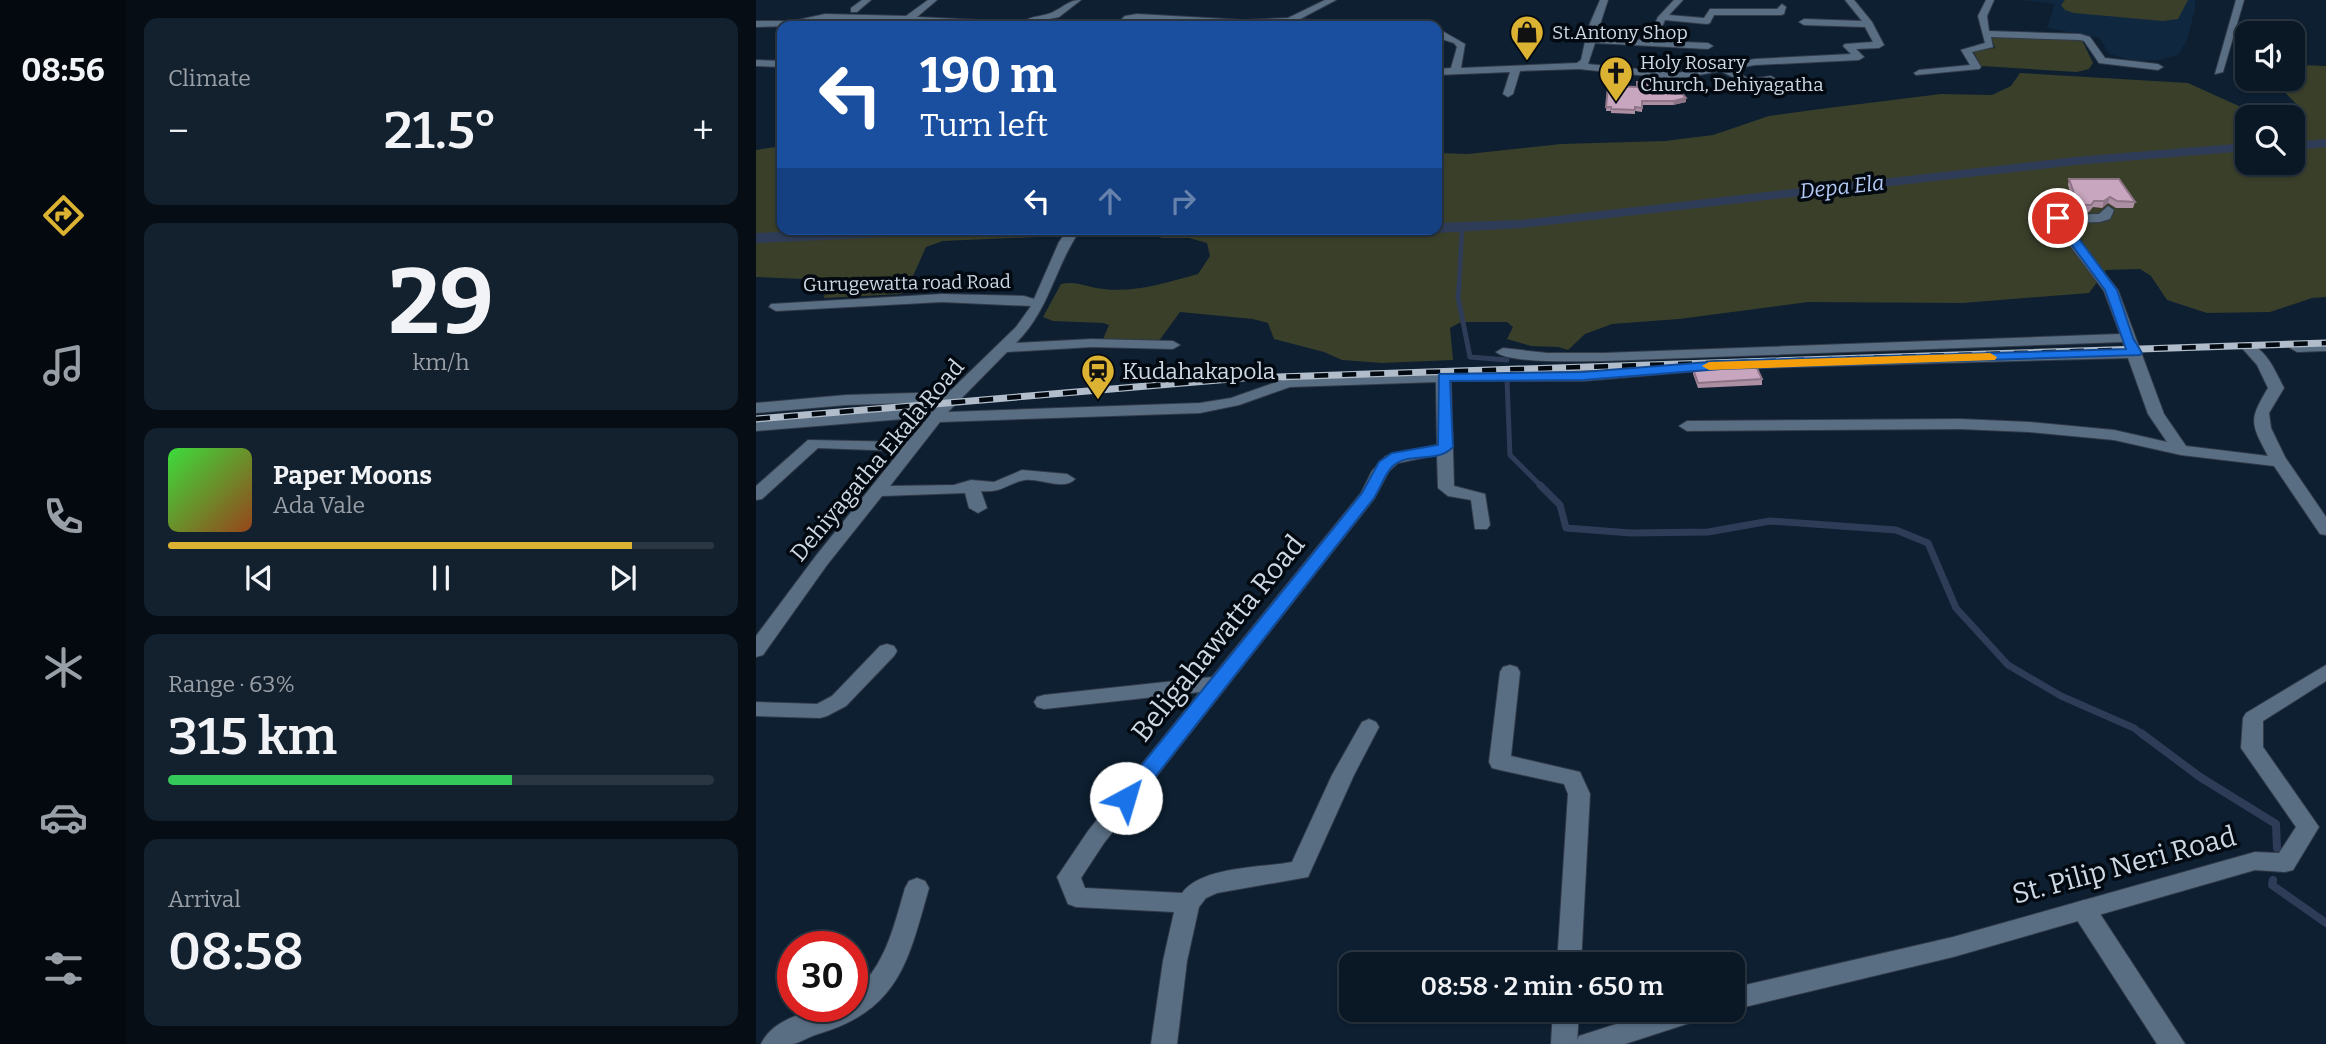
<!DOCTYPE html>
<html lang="en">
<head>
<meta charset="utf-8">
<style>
	:root { --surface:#0a1725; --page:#13202d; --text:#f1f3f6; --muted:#999fa7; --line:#2a3642; --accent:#dcb233 }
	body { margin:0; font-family:Bitter,serif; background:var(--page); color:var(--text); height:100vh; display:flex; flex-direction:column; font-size:26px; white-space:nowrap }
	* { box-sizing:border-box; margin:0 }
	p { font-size:23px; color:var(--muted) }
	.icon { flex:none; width:38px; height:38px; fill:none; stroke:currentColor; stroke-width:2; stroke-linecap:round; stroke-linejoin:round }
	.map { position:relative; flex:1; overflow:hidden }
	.drawer { display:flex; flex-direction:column; gap:18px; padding:18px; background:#060d14; width:630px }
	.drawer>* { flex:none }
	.guide { position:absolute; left:21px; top:21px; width:665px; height:214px; border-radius:14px; box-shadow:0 2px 5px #0004,0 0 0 2px var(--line); background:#1a4fa0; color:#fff; overflow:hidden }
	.tools { position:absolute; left:1479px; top:21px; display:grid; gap:14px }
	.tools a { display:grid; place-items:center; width:70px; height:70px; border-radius:14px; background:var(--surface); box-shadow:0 2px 5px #0004,0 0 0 2px var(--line); font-size:35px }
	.speed { position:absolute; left:21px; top:931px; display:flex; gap:14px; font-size:35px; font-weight:700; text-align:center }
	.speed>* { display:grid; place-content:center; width:91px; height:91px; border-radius:50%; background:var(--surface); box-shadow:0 2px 5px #0004,0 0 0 2px var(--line); line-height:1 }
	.speed .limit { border:10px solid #d22; background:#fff; color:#111 }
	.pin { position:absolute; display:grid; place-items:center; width:60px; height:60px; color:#fff; margin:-30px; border:4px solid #fff; border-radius:50%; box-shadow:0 2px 7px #0007 }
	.me { position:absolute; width:77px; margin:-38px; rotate:39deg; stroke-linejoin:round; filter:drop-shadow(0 0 5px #0008) }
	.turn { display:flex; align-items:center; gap:24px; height:147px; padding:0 28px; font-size:32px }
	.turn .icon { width:91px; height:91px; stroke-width:2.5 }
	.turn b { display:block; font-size:49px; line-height:60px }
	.lanes { display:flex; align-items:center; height:66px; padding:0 28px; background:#0003; justify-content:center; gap:35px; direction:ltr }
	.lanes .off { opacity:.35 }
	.big { font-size:52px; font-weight:600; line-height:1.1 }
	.drawer .tile { flex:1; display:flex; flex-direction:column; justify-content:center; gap:10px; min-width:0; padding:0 24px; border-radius:14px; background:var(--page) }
	.drawer .dial { align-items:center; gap:0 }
	.dial b { font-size:91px; line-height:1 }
	.song { display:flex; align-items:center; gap:21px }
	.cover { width:84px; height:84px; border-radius:10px; background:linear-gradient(135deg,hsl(120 70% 55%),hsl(20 70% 35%)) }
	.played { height:7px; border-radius:4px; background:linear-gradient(90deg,var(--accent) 85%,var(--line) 85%) }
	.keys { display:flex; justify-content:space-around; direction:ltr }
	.heat { display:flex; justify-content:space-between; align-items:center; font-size:38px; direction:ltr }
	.charge { height:10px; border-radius:5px; background:linear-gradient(90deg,#34c759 63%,var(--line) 0) }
	.trip { position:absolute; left:583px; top:952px; width:406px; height:70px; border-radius:14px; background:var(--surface); box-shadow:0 2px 5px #0004,0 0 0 2px var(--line); font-weight:600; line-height:70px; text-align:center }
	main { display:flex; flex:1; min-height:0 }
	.menu { display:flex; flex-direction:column; width:126px; justify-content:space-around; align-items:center; background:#04090f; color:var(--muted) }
	.menu .icon { width:49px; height:49px }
	.menu .selected { color:var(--accent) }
	.menu b { font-size:32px; color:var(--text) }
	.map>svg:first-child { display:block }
</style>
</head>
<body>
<main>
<nav class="menu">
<b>08:56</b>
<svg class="icon selected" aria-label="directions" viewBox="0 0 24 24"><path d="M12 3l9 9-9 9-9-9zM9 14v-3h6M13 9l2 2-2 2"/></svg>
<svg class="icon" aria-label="music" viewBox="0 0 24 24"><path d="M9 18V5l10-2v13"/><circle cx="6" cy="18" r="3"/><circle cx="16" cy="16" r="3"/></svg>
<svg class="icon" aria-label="phone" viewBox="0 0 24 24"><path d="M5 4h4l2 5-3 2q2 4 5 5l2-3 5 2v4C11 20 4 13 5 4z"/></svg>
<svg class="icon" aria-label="climate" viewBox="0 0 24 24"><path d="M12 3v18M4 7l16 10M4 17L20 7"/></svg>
<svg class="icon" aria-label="car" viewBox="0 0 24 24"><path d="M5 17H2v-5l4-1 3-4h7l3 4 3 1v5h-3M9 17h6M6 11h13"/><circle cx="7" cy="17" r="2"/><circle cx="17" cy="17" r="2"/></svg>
<svg class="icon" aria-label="filters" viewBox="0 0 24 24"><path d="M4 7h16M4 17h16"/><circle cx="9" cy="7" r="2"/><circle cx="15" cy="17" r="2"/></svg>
</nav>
<section class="drawer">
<div class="tile"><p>Climate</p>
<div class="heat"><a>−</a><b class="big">21.5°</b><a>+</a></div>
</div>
<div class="tile dial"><b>29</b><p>km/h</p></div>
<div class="tile">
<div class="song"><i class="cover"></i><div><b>Paper Moons</b><p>Ada Vale</p></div></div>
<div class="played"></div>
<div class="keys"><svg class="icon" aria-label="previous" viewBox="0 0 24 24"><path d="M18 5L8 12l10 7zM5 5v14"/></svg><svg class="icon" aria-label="pause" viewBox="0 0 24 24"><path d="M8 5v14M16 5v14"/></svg><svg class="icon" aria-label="next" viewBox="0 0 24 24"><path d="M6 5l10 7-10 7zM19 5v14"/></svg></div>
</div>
<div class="tile"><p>Range · 63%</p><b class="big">315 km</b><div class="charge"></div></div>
<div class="tile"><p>Arrival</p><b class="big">08:58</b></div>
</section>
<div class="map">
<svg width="1570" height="1044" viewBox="0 0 1570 1044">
	<rect width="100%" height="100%" fill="#0d1f31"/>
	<path fill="#10283f" d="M 1266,0 L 1439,0 L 1439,9 L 1431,40 L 1422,55 L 1403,60 L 1379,61 L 1353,54 L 1344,38 L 1291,28 L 1299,4 Z"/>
	<g fill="#3a3f2a" fill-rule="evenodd">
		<path d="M 1309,0 L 1432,0 L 1422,19 L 1407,21 L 1318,13 L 1309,10 L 1305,5 Z"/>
		<path d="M 1235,36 L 1314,37 L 1326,40 L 1337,63 L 1333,69 L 1321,72 L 1225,66 L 1217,51 L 1239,48 Z"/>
		<path d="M 1544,65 L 1570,66 L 1570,297 L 1556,298 L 1514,312 L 1451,313 L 1411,300 L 1395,276 L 1384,269 L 1350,270 L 1333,293 L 1207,303 L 1052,302 L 923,319 L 856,324 L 829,334 L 812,350 L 802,347 L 775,346 L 751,339 L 757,327 L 751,322 L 705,322 L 694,328 L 697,360 L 626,363 L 586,360 L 568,352 L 518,339 L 512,323 L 497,319 L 424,312 L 397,349 L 345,344 L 353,325 L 347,323 L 297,321 L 287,317 L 305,284 C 321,280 332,288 348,289 C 380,293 412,282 442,274 L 454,256 L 451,243 L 433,238 L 406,238 L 379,230 L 329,231 L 330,229 L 681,229 L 681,153 L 712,154 L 805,144 L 909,141 L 957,135 L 1013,116 L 1064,109 L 1185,94 L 1236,95 L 1255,86 L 1264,73 L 1432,83 L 1496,112 L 1551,115 L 1516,79 L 1536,79 L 1537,67 ZM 1491,117 L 1536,117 L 1536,163 L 1491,163 Z"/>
		<path d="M 26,146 L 26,229 L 312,229 L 306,236 L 187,241 L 170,247 L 153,285 L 145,294 L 68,298 L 71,280 L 0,277 L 0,150 Z"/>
	</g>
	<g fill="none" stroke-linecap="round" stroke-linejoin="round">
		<path stroke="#2f3c58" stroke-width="4.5" d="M 703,287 L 706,228"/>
		<g stroke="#2f3c58" stroke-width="5">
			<path d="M 703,286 L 702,297 L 714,357 L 751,360"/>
			<path d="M 751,380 L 754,455 L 785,486"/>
		</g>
		<path stroke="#2f3c58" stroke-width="7" d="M 784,485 L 804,505 L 810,528 L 875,533 L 952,532 L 1014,521 L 1140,530 L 1172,543 L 1200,608 L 1252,665 L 1305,696 L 1378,728 L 1387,735"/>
		<g stroke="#2f3c58" stroke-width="8">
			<path d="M 1385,733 L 1444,777 L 1520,824 L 1521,848"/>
			<path d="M 1517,880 L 1516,885 L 1570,923"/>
		</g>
		<g fill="#2f3c58" fill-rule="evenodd">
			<path d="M 1570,139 L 1570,147 L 1536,150 L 1536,142 Z"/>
			<path d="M 1491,143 L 1491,151 L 1319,165 L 765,228 L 681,233 L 674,229 L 681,229 L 681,223 L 765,220 L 1319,157 Z"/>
			<path d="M 93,229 L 207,229 L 200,234 L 0,243 L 0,233 Z"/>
		</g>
		<g stroke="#313a49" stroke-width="2">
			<g id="street">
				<path d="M 106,0 L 115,0 L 101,12 L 95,12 L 95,8 Z"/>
				<path d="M 172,0 L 181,0 L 161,17 L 266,22 C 276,15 289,17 299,11 C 309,6 313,0 325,0 L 303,17 L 278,22 L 272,26 L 69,20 L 39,26 L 0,27 L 0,21 L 37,21 L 69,14 L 150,16 Z"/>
				<path d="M 569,0 L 580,0 L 544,19 L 592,23 L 596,26 C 524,26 453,24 381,20 L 375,20 L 368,26 L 358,26 L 369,16 L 381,14 L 488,20 L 532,18 Z"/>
				<path d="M 844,0 L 852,0 L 840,37 L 891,40 L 902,17 L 918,0 L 927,0 L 913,15 L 948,18 L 954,9 L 1021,9 L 1026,4 L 1030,7 L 1028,14 L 1025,15 L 958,15 L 954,23 L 951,24 L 909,20 L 900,41 L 952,43 L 957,46 L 952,49 L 839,43 L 832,64 L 921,73 L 999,59 L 1095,54 L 1087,46 L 1089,44 L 1117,42 L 1109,27 L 1048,25 L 1043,22 L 1048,19 L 1106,21 L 1089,0 L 1098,0 L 1116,22 L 1128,45 L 1123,48 L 1100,49 L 1108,57 L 1103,60 L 999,65 L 976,69 L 993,79 L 1015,76 L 1020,79 L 991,85 L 965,71 L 921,79 L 823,69 L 764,71 L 757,94 L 752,97 L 747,94 L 754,72 L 681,75 L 681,69 L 695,68 L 701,47 L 698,43 L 682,38 L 681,28 L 709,44 L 705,68 L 821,63 L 825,60 L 832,28 Z"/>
				<path d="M 1230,0 L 1238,0 L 1231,16 L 1233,31 L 1324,34 L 1334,37 L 1349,58 L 1402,64 L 1407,67 L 1402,70 L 1343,63 L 1328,41 L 1324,40 L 1235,37 L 1237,47 L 1216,52 L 1225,67 L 1223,69 L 1160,75 L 1158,73 L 1163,70 L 1214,65 L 1205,50 L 1229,43 L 1222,16 Z"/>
				<path d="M 1480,0 L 1488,0 L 1467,72 L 1459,74 Z"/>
				<path d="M 0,60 L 26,61 L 26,67 L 0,66 Z"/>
				<path d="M 1352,206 L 1358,210 L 1354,219 L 1344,222 L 1309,223 L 1362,290 L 1408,414 L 1430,446 L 1512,456 C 1494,422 1493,420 1512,388 L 1501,365 L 1486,348 L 1493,344 C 1511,349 1520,373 1528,388 L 1513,413 L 1515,428 L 1529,457 L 1570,517 L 1570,535 L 1564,534 L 1518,466 L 1425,455 L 1358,440 L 1273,432 L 1204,429 L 931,431 L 923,426 L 931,421 L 1204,419 L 1273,422 L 1358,430 L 1411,442 L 1392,414 L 1372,358 L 965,369 L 827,381 L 695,381 L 698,486 L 729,494 L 734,525 L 731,529 L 719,529 L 715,500 L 692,496 L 682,488 L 681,455 L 642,463 L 633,471 L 618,499 L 348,843 L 325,878 L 329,888 L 426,893 C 446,866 505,868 536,862 L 576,775 L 606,722 L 613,719 L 620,722 L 623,727 L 598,775 L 552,877 L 461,893 L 450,898 L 443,907 L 431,961 L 421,1044 L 395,1044 L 407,961 L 418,912 L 320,907 L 312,904 L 301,877 L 332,831 L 444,692 L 288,709 L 281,707 L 278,702 L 281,697 L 288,695 L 456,677 L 605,493 L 616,471 L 630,456 L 681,445 L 680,382 L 534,387 L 483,405 L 444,413 L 184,422 L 134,486 L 198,485 L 215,480 L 238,482 L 266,470 L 311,474 L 319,479 C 308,491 285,478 269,480 C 251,483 248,493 225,491 L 231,508 L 222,513 L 213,508 L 209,493 L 126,496 L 71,565 L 7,655 L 0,657 L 0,636 L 59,557 L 144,451 L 62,448 L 6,499 L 0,500 L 0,486 L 52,440 L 151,442 L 172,417 L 0,431 L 0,421 L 180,407 L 184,402 L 90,405 L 0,413 L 0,403 L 90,395 L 193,392 L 260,327 L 275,306 L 186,302 L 20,311 L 13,307 L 15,304 L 186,294 L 268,296 L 278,299 L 303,242 L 312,229 L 325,229 C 298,267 295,308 260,343 L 336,339 L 417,341 L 424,345 L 417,349 L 336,347 L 251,352 L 192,412 L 444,403 L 475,398 L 532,378 L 687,372 L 827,371 L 965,361 L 1369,349 L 1367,342 L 847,361 C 825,361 754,364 740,352 L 747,348 L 791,353 L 847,353 L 1364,334 L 1348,291 L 1294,219 L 1300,215 L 1343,214 Z"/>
				<path d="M 1570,343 L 1570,351 L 1541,352 L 1534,348 L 1541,344 Z"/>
				<path d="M 131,644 L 138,646 L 141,651 L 138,656 L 90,706 L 71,716 L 64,718 L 0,716 L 0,702 L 61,704 L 76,696 L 124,646 Z"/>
				<path d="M 754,665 L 761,667 L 764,672 L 755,756 L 824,772 L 834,794 L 825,964 L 801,964 L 812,794 L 808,784 L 744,770 L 736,768 L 733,762 L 744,672 L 747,667 Z"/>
				<path d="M 161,878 L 169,881 L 173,888 C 152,962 143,1010 62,1034 C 54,1036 46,1042 37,1044 C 28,1044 14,1044 5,1044 C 18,1015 67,1006 96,1006 L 96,994 C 129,968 138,926 149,888 L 153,881 Z"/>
				<path d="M 1328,900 L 1337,903 L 1429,1044 L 1401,1044 L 1319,917 L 1316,910 L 1319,903 Z"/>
				<path d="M 797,1010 L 823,1010 L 821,1044 L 795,1044 Z"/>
			</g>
		</g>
		<g stroke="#313a49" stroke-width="2">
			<g id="secondary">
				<path d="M 1570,665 L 1570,681 L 1507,721 L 1507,747 L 1563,827 L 1537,870 L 1529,872 L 1499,870 L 1197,957 L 976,1010 L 975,1010 L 976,988 L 1197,937 L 1499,852 L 1523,853 L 1540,827 L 1485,748 L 1487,718 L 1490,713 Z"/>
				<path d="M 904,1010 L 953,1010 L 949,1018 L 869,1044 L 819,1044 L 823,1036 Z"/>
			</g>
		</g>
		<use href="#street" fill="#596e83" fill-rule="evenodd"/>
		<use href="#secondary" fill="#596e83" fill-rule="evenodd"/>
		<g stroke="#b1bdca" stroke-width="7">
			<path id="rail" d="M 0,419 L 487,378 L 1570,343"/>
		</g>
		<use href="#rail" stroke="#030910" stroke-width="4.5" stroke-dasharray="14" stroke-linecap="butt"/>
	</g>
	<g fill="#ad8fa4">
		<path d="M 852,86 L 930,102 L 917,105 L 886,105 L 886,112 L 879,111 L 879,114 L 855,113 L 855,111 L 850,111 Z"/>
		<path d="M 1313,179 L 1379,202 L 1377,208 L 1360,208 L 1352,203 L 1346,208 L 1337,207 L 1333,212 L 1320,212 L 1312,185 Z"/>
		<path d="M 937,369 L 1006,379 L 1006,385 L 942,388 L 937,374 Z"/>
	</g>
	<g fill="#8d7486">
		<path d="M 930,98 L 930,102 L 917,105 L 918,101 Z"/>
		<path d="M 1354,197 L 1352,203 L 1346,208 L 1348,201 Z"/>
	</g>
	<g fill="#c9a6bf" stroke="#8d7486" stroke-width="2">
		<path d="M 881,82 L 917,83 L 930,98 L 918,101 L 886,101 L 886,108 L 879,107 L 879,110 L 855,109 L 855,107 L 850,107 L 852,86 L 881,87 Z"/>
		<path d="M 1313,179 L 1363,179 L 1379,202 L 1361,201 L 1354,197 L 1348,201 L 1338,201 L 1335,205 L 1322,205 Z"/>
		<path d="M 1000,366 L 1006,379 L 942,383 L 937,369 Z"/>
	</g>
	<path fill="#1a73e8" stroke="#114b97" stroke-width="2" d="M 1302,215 L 1306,216 L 1361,290 L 1377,338 L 1386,353 L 1384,355 L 965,369 L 827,380 L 694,381 L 697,447 C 680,465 650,450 635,468 C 628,476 624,489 618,498 L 378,804 L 370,806 L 363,804 L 360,798 L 363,793 L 606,493 L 623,462 L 636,453 L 682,445 L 683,374 L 827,372 L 965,361 L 1370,349 L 1349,290 L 1296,218 Z"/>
	<path fill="#f59e0b" d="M 1234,353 L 1241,357 L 1239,360 L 953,370 L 946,366 L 953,362 Z"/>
	<defs>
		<g id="shop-pin" transform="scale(1.75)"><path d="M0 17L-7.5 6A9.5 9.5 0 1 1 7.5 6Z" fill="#dcb233" stroke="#030910"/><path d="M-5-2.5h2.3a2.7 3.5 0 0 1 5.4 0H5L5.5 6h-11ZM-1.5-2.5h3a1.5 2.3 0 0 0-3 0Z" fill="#111"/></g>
		<g id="church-pin" transform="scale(1.75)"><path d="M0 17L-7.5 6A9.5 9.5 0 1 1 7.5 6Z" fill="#dcb233" stroke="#030910"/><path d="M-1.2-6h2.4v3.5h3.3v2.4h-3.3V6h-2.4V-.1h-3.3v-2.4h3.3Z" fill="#111"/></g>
		<g id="station-pin" transform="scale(1.75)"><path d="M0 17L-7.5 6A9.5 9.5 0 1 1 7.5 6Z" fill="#dcb233" stroke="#030910"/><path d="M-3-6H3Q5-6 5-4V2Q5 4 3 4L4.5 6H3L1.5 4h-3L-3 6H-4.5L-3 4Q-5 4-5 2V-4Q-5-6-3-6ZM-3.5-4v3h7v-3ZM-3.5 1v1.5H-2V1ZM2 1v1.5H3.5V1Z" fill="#111"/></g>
	</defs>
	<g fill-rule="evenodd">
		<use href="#shop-pin" x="771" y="32"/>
		<use href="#church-pin" x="860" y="73"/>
		<use href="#station-pin" x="342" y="371"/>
	</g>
	<g text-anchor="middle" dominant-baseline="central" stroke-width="7" stroke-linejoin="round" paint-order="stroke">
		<g font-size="19" fill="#cdd8e4" stroke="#030910" text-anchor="start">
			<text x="796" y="32">St.Antony Shop</text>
			<text x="884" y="62">Holy Rosary<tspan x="884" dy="22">Church, Dehiyagatha</tspan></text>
		</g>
		<g font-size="19" fill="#cdd8e4" stroke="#030910">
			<text transform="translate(151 283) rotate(-1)">Gurugewatta road Road</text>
		</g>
		<g font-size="21" font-style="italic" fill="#b7ccf8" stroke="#030910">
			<text transform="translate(1086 187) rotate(-6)">Depa Ela</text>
		</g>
		<g font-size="23" fill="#cdd8e4" stroke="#030910" text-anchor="start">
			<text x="366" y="371">Kudahakapola</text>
		</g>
		<g font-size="23" fill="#cdd8e4" stroke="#030910">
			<text transform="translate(121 460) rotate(-50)">Dehiyagatha Ekala Road</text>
		</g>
		<g font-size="28" fill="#cdd8e4" stroke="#030910">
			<text transform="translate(462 638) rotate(-51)">Beligahawatta Road</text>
			<text transform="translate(1368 865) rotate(-15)">St. Pilip Neri Road</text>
		</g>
	</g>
</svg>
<div class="tools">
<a><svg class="icon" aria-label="sound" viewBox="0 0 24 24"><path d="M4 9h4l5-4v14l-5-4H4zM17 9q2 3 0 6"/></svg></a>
<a><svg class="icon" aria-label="search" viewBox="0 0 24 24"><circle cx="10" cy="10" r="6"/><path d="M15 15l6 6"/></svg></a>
</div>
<div class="speed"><div class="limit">30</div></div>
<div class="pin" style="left:1302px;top:218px;background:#d93025"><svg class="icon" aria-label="arrive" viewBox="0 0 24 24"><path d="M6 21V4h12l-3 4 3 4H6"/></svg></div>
<svg class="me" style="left:370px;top:798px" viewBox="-20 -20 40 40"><circle r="19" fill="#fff"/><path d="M0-13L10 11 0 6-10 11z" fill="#1a73e8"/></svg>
<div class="trip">08:58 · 2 min · 650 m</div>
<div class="guide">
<div class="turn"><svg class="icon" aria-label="left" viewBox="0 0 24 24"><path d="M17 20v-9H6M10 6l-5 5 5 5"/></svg><div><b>190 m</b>Turn left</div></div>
<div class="lanes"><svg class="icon" aria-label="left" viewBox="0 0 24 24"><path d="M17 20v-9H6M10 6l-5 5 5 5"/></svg><svg class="icon off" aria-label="ahead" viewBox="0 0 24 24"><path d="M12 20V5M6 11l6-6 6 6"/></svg><svg class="icon off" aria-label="right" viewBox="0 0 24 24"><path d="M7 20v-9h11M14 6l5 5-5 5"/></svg></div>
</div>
</div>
</main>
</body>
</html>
